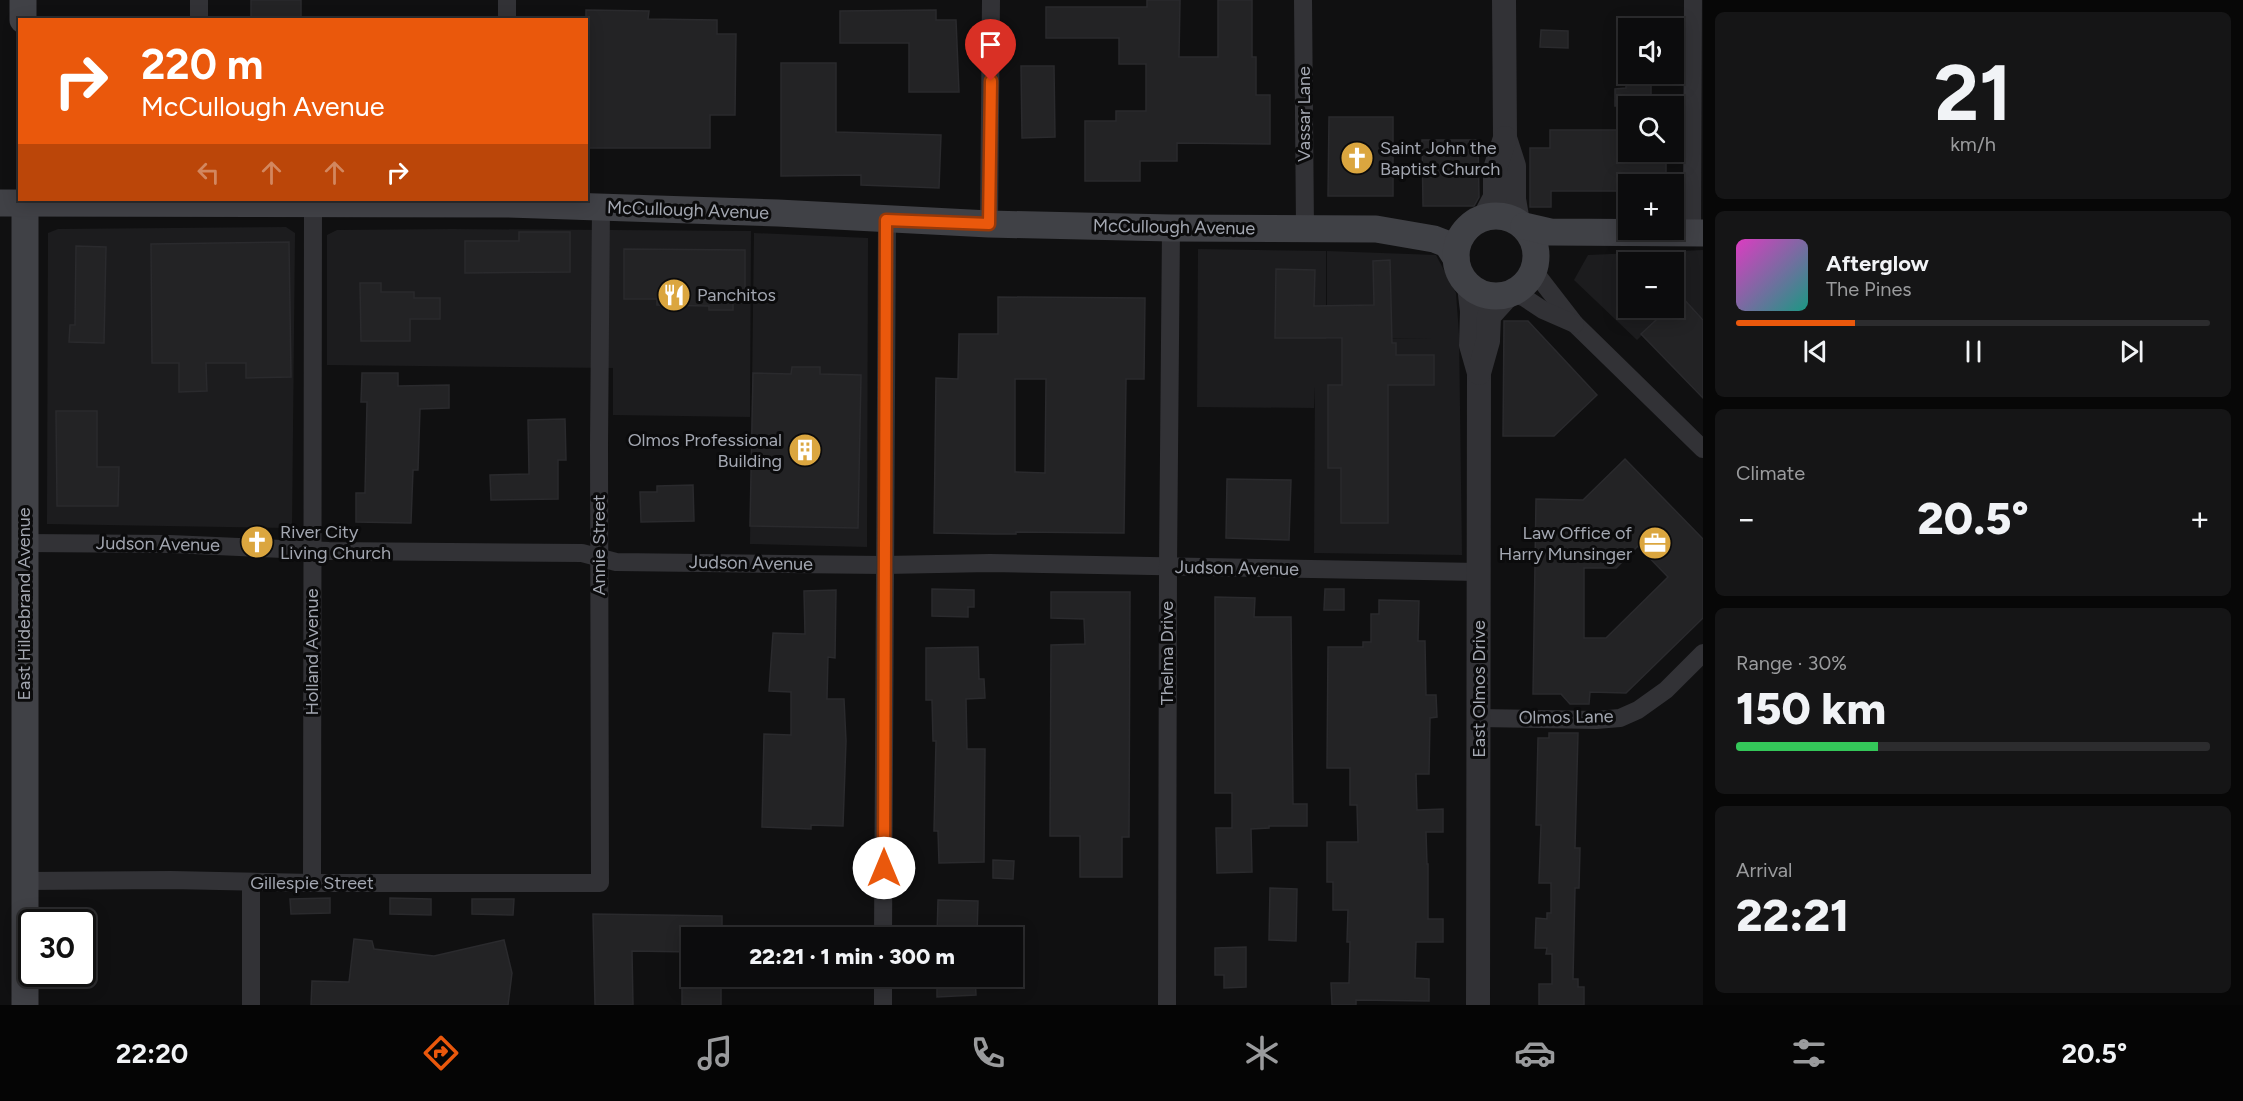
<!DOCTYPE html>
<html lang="en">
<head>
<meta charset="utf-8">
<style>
	:root { --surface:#0c0c0d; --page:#151516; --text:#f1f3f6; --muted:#9a9b9d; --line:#2c2c2e; --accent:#ea580c }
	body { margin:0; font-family:Figtree,sans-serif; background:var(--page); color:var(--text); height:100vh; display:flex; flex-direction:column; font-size:22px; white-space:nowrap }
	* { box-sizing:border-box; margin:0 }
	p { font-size:20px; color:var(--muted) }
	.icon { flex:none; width:33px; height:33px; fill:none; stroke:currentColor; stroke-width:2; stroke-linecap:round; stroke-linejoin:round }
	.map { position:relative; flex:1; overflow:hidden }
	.drawer { display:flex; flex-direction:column; gap:12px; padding:12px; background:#070707; width:540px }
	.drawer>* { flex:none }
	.top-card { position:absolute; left:18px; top:18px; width:570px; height:183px; border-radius:0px; box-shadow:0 3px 15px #0003,0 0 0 2px var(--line); background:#ea580c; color:#fff; overflow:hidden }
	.buttons { position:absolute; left:1618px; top:18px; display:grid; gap:12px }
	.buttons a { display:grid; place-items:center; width:66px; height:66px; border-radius:0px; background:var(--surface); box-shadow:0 3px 15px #0003,0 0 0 2px var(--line); font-size:30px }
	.speed { position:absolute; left:18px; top:909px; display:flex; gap:12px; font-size:30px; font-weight:700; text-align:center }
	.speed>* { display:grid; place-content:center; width:78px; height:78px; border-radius:50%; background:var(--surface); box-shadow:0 3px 15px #0003,0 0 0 2px var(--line); line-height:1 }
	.speed .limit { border:3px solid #111; border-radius:9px; background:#fff; color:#111 }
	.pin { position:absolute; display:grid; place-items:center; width:51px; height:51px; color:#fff; margin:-62px -26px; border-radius:50% 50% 50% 0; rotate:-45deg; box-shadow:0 0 6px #0007 }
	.pin .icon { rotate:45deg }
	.me { position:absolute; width:66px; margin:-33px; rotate:0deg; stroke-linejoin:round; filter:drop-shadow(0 0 4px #0008) }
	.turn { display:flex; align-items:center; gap:21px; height:126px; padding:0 24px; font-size:27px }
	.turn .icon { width:78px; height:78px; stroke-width:2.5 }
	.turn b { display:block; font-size:42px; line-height:51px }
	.lanes { display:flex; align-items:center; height:57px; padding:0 24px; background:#0003; justify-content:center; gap:30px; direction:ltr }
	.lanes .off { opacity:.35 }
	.big { font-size:45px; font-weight:800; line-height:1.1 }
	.drawer .tile { flex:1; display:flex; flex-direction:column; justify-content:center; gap:9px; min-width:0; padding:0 21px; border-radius:9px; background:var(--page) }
	.drawer .dial { align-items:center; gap:0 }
	.dial b { font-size:78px; line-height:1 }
	.song { display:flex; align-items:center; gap:18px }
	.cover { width:72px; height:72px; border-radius:9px; background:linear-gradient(135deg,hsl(310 70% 55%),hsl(170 70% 35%)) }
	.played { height:6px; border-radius:3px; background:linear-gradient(90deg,var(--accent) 25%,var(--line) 25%) }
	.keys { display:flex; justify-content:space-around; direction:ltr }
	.heat { display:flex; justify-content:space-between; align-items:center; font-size:33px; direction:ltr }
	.charge { height:9px; border-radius:4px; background:linear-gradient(90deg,#34c759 30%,var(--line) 0) }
	.trip { position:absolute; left:681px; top:927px; width:342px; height:60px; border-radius:0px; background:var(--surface); box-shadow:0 3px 15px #0003,0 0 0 2px var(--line); font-weight:800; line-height:60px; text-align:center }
	.menu { display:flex; height:96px; justify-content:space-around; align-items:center; background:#050505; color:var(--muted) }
	.menu .icon { width:42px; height:42px }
	.menu .selected { color:var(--accent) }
	.menu b { font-size:27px; color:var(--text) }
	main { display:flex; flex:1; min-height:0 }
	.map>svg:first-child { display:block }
</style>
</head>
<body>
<main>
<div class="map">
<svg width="1703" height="1005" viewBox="0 0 1703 1005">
	<rect width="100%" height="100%" fill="#101011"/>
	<g fill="#1c1c1e">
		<path d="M 286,227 L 295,233 L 292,528 L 47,524 L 48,233 L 58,229 Z"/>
		<path d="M 452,229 L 751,231 L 750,417 L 613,415 L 613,368 L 327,365 L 327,235 L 337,230 Z"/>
		<path d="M 754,233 L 868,238 L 867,547 L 750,544 Z"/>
		<path d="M 1198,249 L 1326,251 L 1326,339 L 1431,338 L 1327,338 L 1327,251 L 1436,255 L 1456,293 L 1459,334 L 1462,555 L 1314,553 L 1315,386 L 1314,408 L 1197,407 Z"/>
		<path d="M 1703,250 L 1703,319 L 1680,297 L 1674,303 L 1674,262 L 1629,262 L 1629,308 L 1669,308 L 1637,340 L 1574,280 L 1588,255 Z"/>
	</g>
	<g fill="#232325" stroke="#2a2a2d" stroke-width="1.5" fill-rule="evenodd">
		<path d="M 251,0 L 301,0 L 301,19 L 251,18 Z"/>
		<path d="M 1147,0 L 1180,0 L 1179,57 L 1218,57 L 1218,0 L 1252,0 L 1252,57 L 1256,57 L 1256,95 L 1270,95 L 1270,144 L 1177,143 L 1177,161 L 1140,161 L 1140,181 L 1085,181 L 1085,121 L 1116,121 L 1116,111 L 1146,111 L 1146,64 L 1119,64 L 1119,38 L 1046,38 L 1046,7 L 1147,7 Z"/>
		<path d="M 586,10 L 649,11 L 648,19 L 717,20 L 717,34 L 736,34 L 735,115 L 710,115 L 710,148 L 586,148 Z"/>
		<path d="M 936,10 L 936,20 L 956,20 L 959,92 L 909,92 L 909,43 L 840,43 L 840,11 Z"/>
		<path d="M 1541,30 L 1568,31 L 1568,48 L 1540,47 Z"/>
		<path d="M 781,63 L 836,63 L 836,132 L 941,135 L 939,188 L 861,185 L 861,175 L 781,176 Z"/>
		<path d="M 1021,66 L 1054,66 L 1055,137 L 1022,138 Z"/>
		<path d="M 1651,80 L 1651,106 L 1615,106 L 1615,89 L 1626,88 L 1626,81 Z"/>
		<path d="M 1329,117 L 1393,117 L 1393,196 L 1328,196 Z"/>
		<path d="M 1550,130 L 1629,130 L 1629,152 L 1666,152 L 1666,184 L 1629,184 L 1629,191 L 1551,191 L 1551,207 L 1530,207 L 1530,148 L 1550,148 Z"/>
		<path d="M 1422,140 L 1478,140 L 1479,197 L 1474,206 L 1423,206 Z"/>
		<path d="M 519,232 L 570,232 L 570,272 L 465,273 L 465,241 L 519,241 Z"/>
		<path d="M 289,242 L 291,377 L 246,378 L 246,363 L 206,363 L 207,391 L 179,392 L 179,363 L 152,363 L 151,244 Z"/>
		<path d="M 76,246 L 106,247 L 104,343 L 69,342 L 70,325 L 75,325 Z"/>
		<path d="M 624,249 L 745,250 L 745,303 L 733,303 L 733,310 L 709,310 L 709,306 L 657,305 L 657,299 L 624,299 Z"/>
		<path d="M 1390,260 L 1392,343 L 1396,343 L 1396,355 L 1434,355 L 1434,385 L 1388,385 L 1388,523 L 1341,523 L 1341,468 L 1328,468 L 1328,385 L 1342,385 L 1342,338 L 1275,338 L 1276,269 L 1315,270 L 1314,306 L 1374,305 L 1373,261 Z"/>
		<path d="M 360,283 L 381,283 L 381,292 L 414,292 L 414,298 L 440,298 L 440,319 L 410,319 L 410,341 L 361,341 Z"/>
		<path d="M 1681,296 L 1703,320 L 1703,398 L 1641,334 L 1669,308 L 1674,308 L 1674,303 Z"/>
		<path d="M 998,297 L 1145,298 L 1144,379 L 1126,379 L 1124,533 L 1016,532 L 1016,534 L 994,534 L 934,533 L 936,378 L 958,379 L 959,334 L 998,334 ZM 1015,379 L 1046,379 L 1045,473 L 1015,472 Z"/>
		<path d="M 1504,321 L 1528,321 L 1597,395 L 1554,436 L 1503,436 Z"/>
		<path d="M 792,367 L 820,367 L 820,374 L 861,375 L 858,528 L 750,526 L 753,373 L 791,374 Z"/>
		<path d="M 362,373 L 398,373 L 398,386 L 449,385 L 449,408 L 420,409 L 418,470 L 413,470 L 411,523 L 356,522 L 356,493 L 365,493 L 367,402 L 361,402 Z"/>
		<path d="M 56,411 L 97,411 L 97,467 L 119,467 L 118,506 L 57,506 Z"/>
		<path d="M 565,419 L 566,460 L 558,460 L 558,499 L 491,500 L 490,475 L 529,474 L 528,420 Z"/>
		<path d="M 1625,459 L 1703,539 L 1703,618 L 1626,693 L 1590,692 L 1589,704 L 1570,704 L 1561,694 L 1533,694 L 1536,499 L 1583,500 ZM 1638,546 L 1668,577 L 1606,638 L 1584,638 L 1584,568 L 1616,568 Z"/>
		<path d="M 1227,479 L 1291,480 L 1289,540 L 1226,538 Z"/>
		<path d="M 693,485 L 694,521 L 641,522 L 640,492 L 657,492 L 657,486 Z"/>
		<path d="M 932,589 L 974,590 L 974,607 L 968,607 L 968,617 L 932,616 Z"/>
		<path d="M 1325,589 L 1344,589 L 1344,610 L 1324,610 Z"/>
		<path d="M 836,590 L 835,658 L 828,657 L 827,699 L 844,699 L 846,741 L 843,826 L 811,825 L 811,829 L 762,827 L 764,734 L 791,735 L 791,692 L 769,691 L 773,633 L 805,634 L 804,591 Z"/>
		<path d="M 1051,592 L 1130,592 L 1129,837 L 1122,837 L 1122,877 L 1080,877 L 1080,836 L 1050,836 L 1051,645 L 1085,644 L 1084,619 L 1051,618 Z"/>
		<path d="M 1215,597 L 1255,598 L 1254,617 L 1291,617 L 1293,804 L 1307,804 L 1307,826 L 1269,826 L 1269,828 L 1251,829 L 1252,872 L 1217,873 L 1216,828 L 1232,828 L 1232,793 L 1215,793 Z"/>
		<path d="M 1379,600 L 1419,601 L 1418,641 L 1425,641 L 1426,695 L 1436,695 L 1437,717 L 1430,718 L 1429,774 L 1416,774 L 1417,810 L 1443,809 L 1443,832 L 1426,832 L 1427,864 L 1428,864 L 1428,919 L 1443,919 L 1443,942 L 1416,942 L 1415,978 L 1429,979 L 1429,1001 L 1356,1000 L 1356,1005 L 1332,1005 L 1331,983 L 1349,983 L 1350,942 L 1347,942 L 1348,910 L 1333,910 L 1333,882 L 1327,882 L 1327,842 L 1358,842 L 1357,805 L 1350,805 L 1350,768 L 1327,768 L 1328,647 L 1363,647 L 1363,642 L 1371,642 L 1371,614 L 1379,614 Z"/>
		<path d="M 978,647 L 979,679 L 984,679 L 985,698 L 966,699 L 967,749 L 985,749 L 984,862 L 939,863 L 938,831 L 934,831 L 936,741 L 933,741 L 932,700 L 926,700 L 926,648 Z"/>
		<path d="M 1549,733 L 1578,733 L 1575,848 L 1580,848 L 1579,888 L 1575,888 L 1573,979 L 1578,979 L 1578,987 L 1584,987 L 1584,1005 L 1539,1005 L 1539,984 L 1552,984 L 1552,954 L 1546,954 L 1547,948 L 1535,948 L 1536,918 L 1547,919 L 1547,913 L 1551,913 L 1551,883 L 1539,883 L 1541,825 L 1536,825 L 1538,738 L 1549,738 Z"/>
		<path d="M 993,860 L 1014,861 L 1013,879 L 993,878 Z"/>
		<path d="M 1270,888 L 1297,889 L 1296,941 L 1269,940 Z"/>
		<path d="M 330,898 L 330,913 L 291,914 L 290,899 Z"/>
		<path d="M 390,898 L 431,899 L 431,915 L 390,914 Z"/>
		<path d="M 472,899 L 514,899 L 513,915 L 472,914 Z"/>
		<path d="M 938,900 L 978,901 L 977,936 L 937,936 Z"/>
		<path d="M 593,914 L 722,916 L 722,938 L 692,938 L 692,952 L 632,951 L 633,1005 L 595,1005 Z"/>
		<path d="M 354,939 L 372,941 L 374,949 L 434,956 L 504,940 L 512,973 L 508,1005 L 311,1005 L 312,981 L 349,982 Z"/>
		<path d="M 1246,947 L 1246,987 L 1224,988 L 1224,975 L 1215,975 L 1215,948 Z"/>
		<rect x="682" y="976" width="39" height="29"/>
		<path d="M 937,976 L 975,976 L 976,995 L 937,997 Z"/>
	</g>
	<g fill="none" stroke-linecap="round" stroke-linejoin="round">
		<g stroke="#323236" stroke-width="18">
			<path d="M 199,0 L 199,20"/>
			<path d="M 507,0 L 507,20"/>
			<path d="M 1303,0 L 1305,228"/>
			<path d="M 989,224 L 991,0"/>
			<path d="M 1692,233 L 1693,0"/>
			<path d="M 1534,271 L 1575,324 L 1703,449"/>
			<path d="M 1513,293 L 1525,298 L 1543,310 L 1575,324"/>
			<path d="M 24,543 L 170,544 L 329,551 L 582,553 L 616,562 L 885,565 L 990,563 L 1479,572"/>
			<path d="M 1478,718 L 1596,720 L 1620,718 L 1638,710 L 1666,690 L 1703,653"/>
			<path d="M 25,881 L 171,880 L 312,883 L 600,883 L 599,444 L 601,206"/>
			<path d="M 251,883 L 251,1005"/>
			<path d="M 312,883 L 313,205"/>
			<path d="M 883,938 L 887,220"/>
			<path d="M 883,1005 L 883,976"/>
			<path d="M 1167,1005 L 1168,567 L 1171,228"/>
		</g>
		<g stroke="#323236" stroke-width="24">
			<path d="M 1504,0 L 1505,138 L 1514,166 L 1514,199 L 1518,222"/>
			<path d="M 1484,218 L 1495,197 L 1495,169 L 1505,138"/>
			<path d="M 1469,286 L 1472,311 L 1471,345 L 1479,373 L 1478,1005"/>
			<path d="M 1479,373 L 1488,341 L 1489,316 L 1508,295"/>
		</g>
		<g stroke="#404146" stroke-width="27">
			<path d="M 23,0 L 23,20"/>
			<path d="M 25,200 L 25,1005"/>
			<path d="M 0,203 L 508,204 L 778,213 L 989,224 L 1171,228 L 1376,229 L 1434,239 L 1447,244 L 1456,258"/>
			<circle cx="1496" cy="256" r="40"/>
			<path d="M 1524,226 L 1550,232 L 1703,233"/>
		</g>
	</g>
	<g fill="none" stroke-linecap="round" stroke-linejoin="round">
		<g stroke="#983908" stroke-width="15">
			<path id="route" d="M 884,868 L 886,220 L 989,224 L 991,81"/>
		</g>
		<use href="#route" stroke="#ea580c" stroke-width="10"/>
	</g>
	<defs>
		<g id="church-disc" transform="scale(1.725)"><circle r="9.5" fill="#dba63f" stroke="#0b0b0c"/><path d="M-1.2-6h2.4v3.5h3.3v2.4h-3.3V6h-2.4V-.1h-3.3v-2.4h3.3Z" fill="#fff"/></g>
		<g id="restaurant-disc" transform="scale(1.725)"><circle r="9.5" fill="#dba63f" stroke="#0b0b0c"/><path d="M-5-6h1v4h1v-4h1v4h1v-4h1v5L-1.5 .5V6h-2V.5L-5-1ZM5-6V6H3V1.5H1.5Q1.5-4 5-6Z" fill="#fff"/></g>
		<g id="building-disc" transform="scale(1.725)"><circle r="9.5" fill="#dba63f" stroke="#0b0b0c"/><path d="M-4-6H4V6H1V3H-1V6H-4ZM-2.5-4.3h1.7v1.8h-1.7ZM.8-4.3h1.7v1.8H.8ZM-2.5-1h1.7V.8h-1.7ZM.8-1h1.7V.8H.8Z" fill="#fff"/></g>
		<g id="office-disc" transform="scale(1.725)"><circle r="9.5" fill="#dba63f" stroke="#0b0b0c"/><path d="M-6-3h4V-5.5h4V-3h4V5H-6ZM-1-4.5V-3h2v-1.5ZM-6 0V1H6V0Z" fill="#fff"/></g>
	</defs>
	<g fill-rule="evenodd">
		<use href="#church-disc" x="1357" y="158"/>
		<use href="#restaurant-disc" x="674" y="295"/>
		<use href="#building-disc" x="805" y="450"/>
		<use href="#church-disc" x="257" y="542"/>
		<use href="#office-disc" x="1655" y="543"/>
	</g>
	<g text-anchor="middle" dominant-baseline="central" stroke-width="6" stroke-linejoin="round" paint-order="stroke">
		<g font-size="18" fill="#a3a7b1" stroke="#0b0b0c">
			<text transform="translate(1304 114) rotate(-90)">Vassar Lane</text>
			<text transform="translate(688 210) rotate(2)">McCullough Avenue</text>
			<text transform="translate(1174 227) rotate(1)">McCullough Avenue</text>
			<text transform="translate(158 544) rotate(1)">Judson Avenue</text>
			<text transform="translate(599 545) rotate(-90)">Annie Street</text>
			<text transform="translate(751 563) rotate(1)">Judson Avenue</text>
			<text transform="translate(1237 568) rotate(1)">Judson Avenue</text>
			<text transform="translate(24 604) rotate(-90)">East Hildebrand Avenue</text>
			<text transform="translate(312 652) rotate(-90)">Holland Avenue</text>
			<text transform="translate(1167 653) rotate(-90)">Thelma Drive</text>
			<text transform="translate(1479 689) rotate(-90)">East Olmos Drive</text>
			<text transform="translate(1566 717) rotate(-1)">Olmos Lane</text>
			<text x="312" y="883">Gillespie Street</text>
		</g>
		<g font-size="18" fill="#a3a7b1" stroke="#0b0b0c" text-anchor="start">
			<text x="1380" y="148">Saint John the<tspan x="1380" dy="21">Baptist Church</tspan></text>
			<text x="697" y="295">Panchitos</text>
			<text x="782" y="440" text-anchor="end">Olmos Professional<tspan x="782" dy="21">Building</tspan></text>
			<text x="280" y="532">River City<tspan x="280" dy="21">Living Church</tspan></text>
			<text x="1632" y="533" text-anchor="end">Law Office of<tspan x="1632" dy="21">Harry Munsinger</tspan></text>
		</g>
	</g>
</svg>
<div class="buttons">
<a><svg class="icon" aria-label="sound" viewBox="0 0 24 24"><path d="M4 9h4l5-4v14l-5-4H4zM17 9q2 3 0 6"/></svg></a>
<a><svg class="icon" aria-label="search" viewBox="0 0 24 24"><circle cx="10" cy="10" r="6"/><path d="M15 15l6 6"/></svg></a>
<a>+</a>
<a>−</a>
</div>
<div class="speed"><div class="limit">30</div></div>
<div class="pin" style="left:991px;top:81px;background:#d93025"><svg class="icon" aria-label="arrive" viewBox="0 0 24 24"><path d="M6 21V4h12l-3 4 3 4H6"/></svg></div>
<svg class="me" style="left:884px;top:868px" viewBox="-20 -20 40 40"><circle r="19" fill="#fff"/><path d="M0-13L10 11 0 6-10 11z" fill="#ea580c"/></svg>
<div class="trip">22:21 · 1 min · 300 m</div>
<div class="top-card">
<div class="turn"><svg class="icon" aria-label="right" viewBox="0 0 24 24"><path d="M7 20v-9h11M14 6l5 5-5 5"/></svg><div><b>220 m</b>McCullough Avenue</div></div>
<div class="lanes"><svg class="icon off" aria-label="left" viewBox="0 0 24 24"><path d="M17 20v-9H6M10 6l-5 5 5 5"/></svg><svg class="icon off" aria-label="ahead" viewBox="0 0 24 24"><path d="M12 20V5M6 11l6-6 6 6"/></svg><svg class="icon off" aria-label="ahead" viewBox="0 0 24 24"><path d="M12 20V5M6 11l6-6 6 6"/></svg><svg class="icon" aria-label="right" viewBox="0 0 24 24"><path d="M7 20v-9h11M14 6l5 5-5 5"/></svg></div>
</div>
</div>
<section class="drawer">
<div class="tile dial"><b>21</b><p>km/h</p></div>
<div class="tile">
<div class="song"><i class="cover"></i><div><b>Afterglow</b><p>The Pines</p></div></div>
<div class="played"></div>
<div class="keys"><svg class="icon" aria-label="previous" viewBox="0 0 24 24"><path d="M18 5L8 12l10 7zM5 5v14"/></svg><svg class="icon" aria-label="pause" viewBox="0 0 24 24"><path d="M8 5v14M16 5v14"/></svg><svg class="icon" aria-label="next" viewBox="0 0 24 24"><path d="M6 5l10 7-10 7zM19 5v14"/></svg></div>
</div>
<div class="tile"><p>Climate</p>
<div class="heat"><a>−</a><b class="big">20.5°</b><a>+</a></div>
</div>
<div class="tile"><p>Range · 30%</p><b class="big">150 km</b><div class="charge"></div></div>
<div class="tile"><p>Arrival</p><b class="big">22:21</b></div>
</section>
</main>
<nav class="menu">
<b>22:20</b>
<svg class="icon selected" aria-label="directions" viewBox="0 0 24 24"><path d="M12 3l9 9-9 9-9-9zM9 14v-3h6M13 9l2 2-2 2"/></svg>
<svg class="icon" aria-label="music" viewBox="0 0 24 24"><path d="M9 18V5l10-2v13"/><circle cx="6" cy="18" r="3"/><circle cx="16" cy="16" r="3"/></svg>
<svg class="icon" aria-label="phone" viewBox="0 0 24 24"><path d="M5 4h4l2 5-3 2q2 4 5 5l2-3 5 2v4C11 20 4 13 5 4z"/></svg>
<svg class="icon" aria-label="climate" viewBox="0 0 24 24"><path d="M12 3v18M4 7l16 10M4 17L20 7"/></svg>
<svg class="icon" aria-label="car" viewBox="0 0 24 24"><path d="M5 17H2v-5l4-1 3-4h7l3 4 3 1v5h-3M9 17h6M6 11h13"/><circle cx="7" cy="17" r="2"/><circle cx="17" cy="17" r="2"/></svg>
<svg class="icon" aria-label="filters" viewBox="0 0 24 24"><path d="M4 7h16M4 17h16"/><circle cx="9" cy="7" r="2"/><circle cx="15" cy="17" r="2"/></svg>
<b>20.5°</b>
</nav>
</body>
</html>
